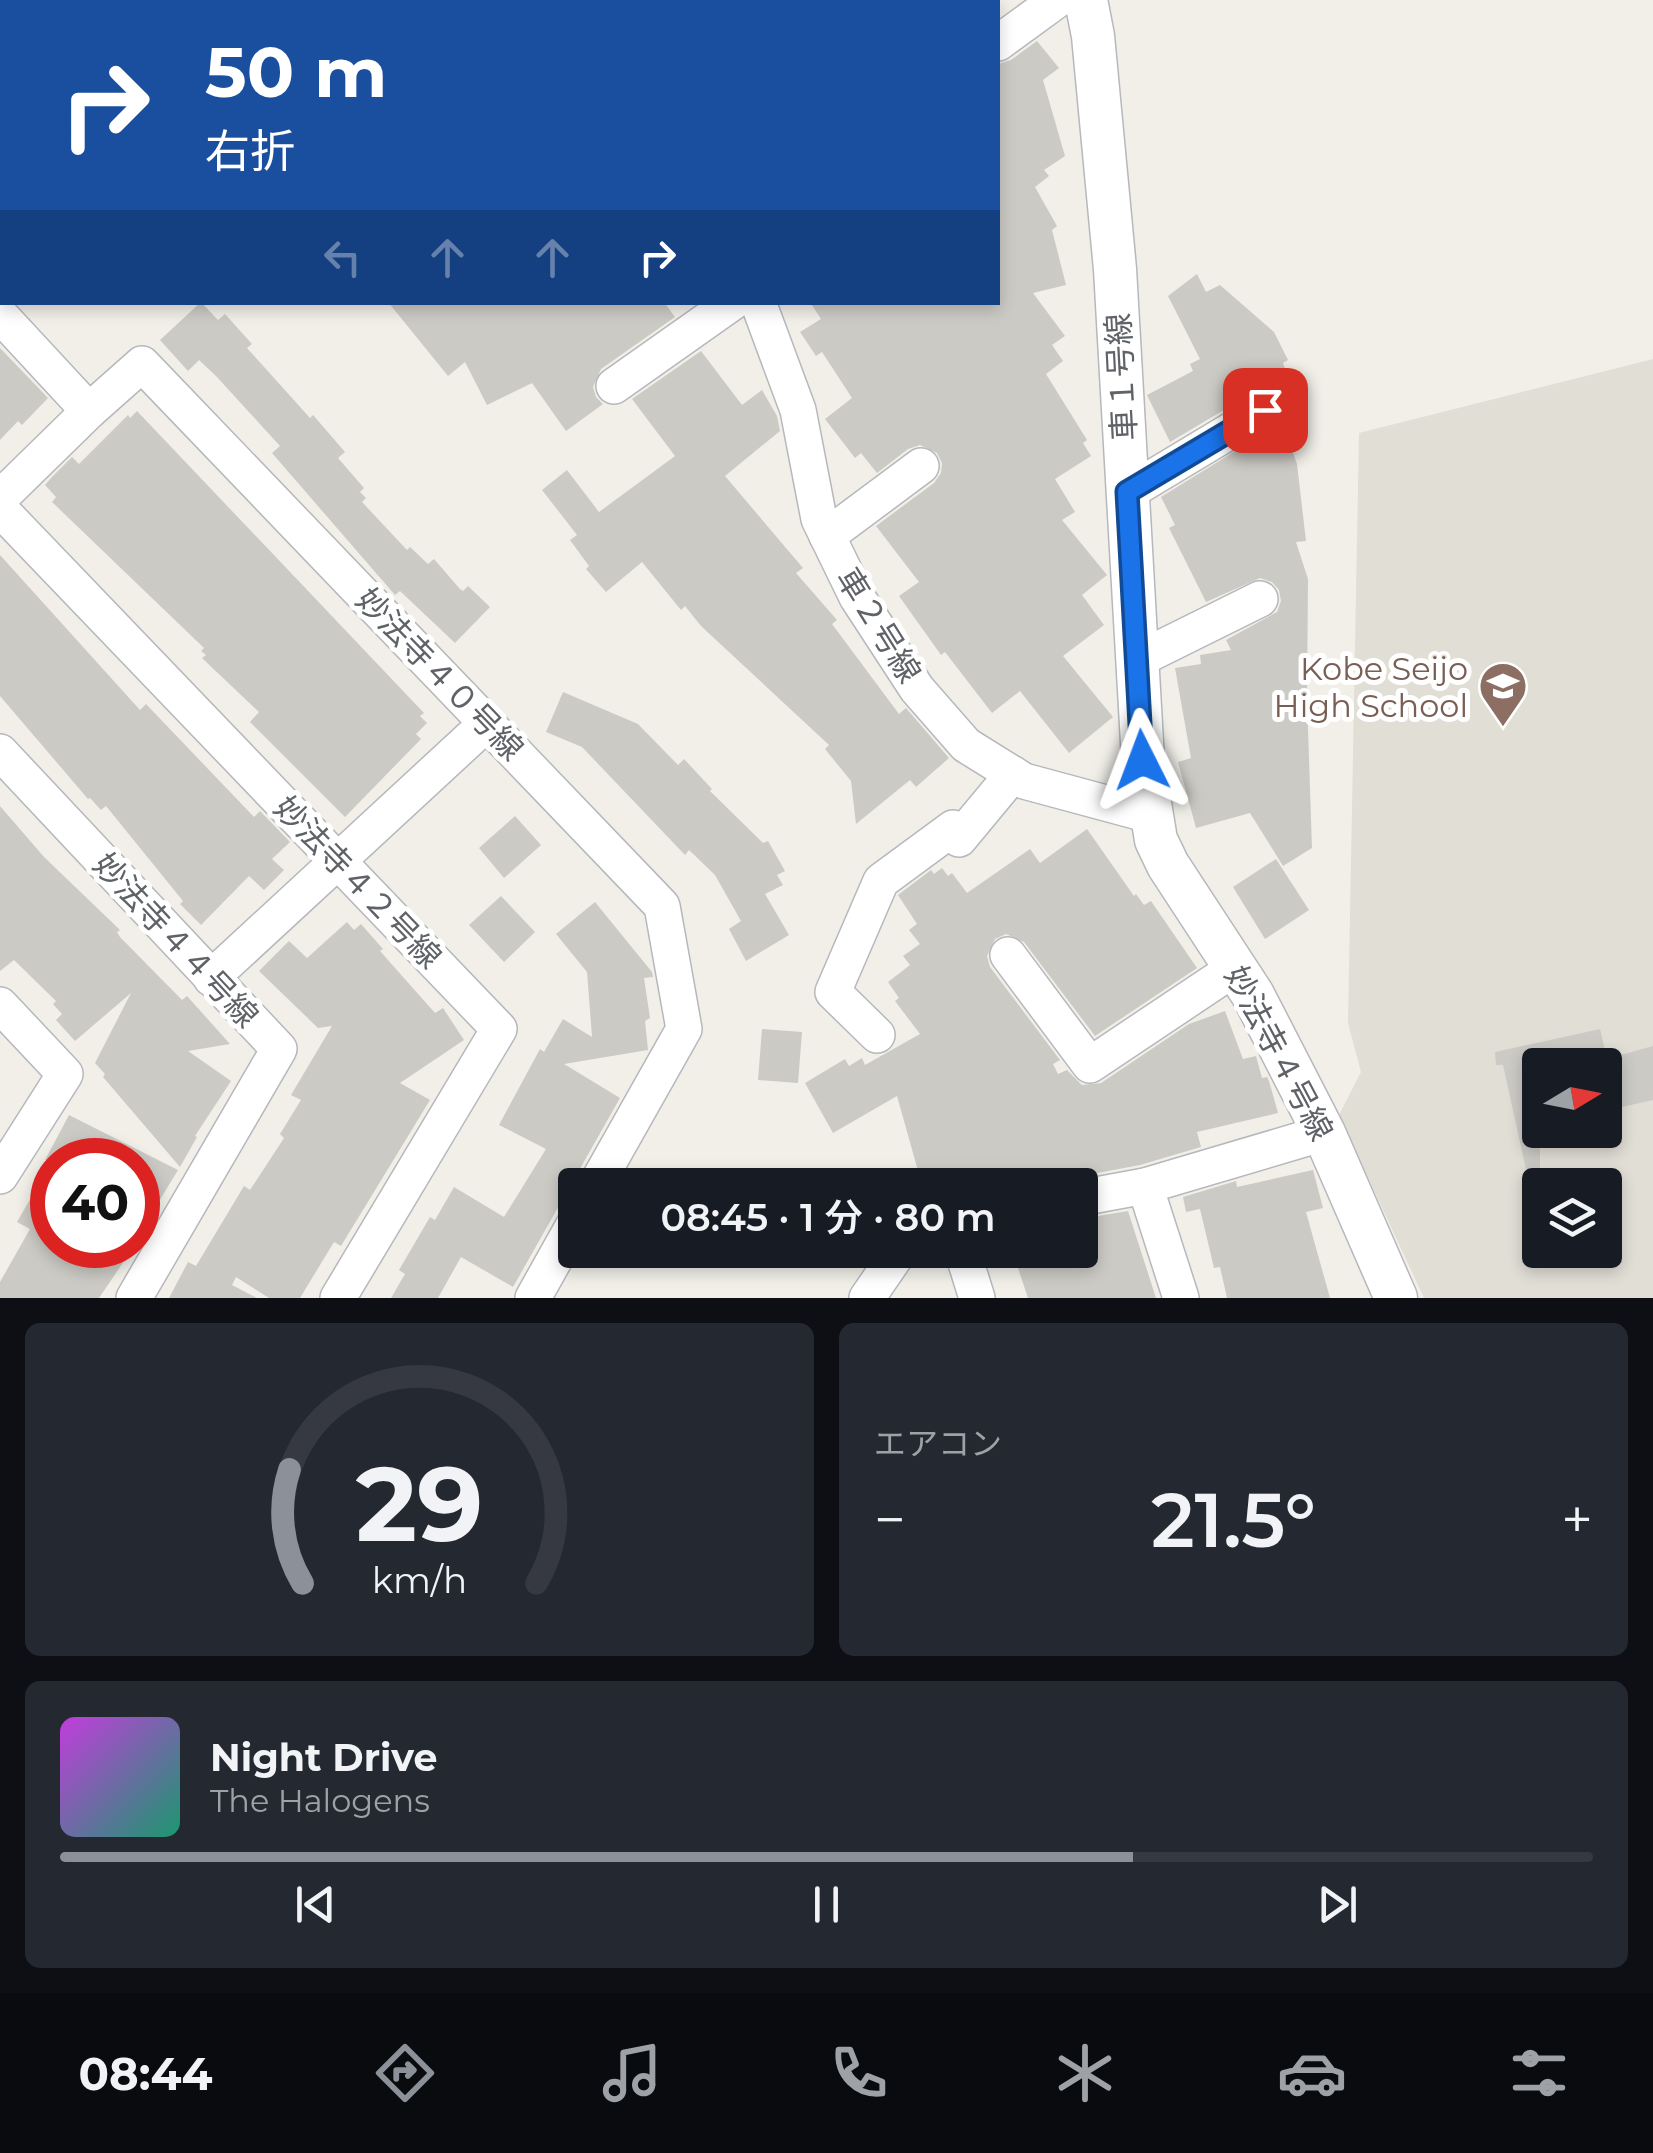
<!DOCTYPE html>
<html lang="ja">
<head>
<meta charset="utf-8">
<style>
	:root { --surface:#171b24; --page:#242831; --text:#f1f3f6; --muted:#9ea1a6; --line:#363941; --accent:#8c9099 }
	body { margin:0; font-family:Montserrat,"Noto Sans JP",sans-serif; background:var(--page); color:var(--text); height:100vh; display:flex; flex-direction:column; font-size:38px; white-space:nowrap }
	* { box-sizing:border-box; margin:0 }
	p { font-size:32px; color:var(--muted) }
	.icon { flex:none; width:55px; height:55px; fill:none; stroke:currentColor; stroke-width:2; stroke-linecap:round; stroke-linejoin:round }
	.map { position:relative; height:1298px; overflow:hidden }
	.sheet { display:flex; flex-direction:column; gap:25px; padding:25px; background:#0d0f14; flex:1 }
	.sheet>* { flex:none }
	.guide { position:absolute; left:0px; top:0px; width:1000px; height:305px; box-shadow:0 5px 15px #0003; background:#1a4fa0; color:#fff; overflow:hidden }
	.needle { width:65px; rotate:80deg }
	.fabs { position:absolute; left:1522px; top:1048px; display:grid; gap:20px }
	.fabs a { display:grid; place-items:center; width:100px; height:100px; border-radius:10px; background:var(--surface); box-shadow:0 5px 15px #0003; font-size:50px }
	.speed { position:absolute; left:30px; top:1138px; display:flex; gap:20px; font-size:50px; font-weight:700; text-align:center }
	.speed>* { display:grid; place-content:center; width:130px; height:130px; border-radius:50%; background:var(--surface); box-shadow:0 5px 15px #0003; line-height:1 }
	.speed .limit { border:15px solid #d22; background:#fff; color:#111 }
	.pin { position:absolute; display:grid; place-items:center; width:85px; height:85px; color:#fff; margin:-42px; border-radius:20px; box-shadow:0 5px 15px #0006 }
	.me { position:absolute; width:110px; margin:-55px; rotate:357deg; stroke-linejoin:round; filter:drop-shadow(0 0 8px #0008) }
	.turn { display:flex; align-items:center; gap:35px; height:210px; padding:0 40px; font-size:45px }
	.turn .icon { width:130px; height:130px; stroke-width:2.5 }
	.turn b { display:block; font-size:70px; line-height:85px }
	.lanes { display:flex; align-items:center; height:95px; padding:0 40px; background:#0003; justify-content:center; gap:50px; direction:ltr }
	.lanes .off { opacity:.35 }
	.big { font-size:75px; font-weight:600; line-height:1.1 }
	.sheet .card { flex:1; display:flex; flex-direction:column; justify-content:center; gap:15px; min-width:0; padding:0 35px; border-radius:15px; background:var(--page) }
	.sheet .dial { align-items:center; gap:0 }
	.dial svg { height:260px; overflow:visible; fill:none; stroke:var(--line); stroke-width:7; stroke-linecap:round; text-anchor:middle }
	.dial text { fill:var(--text); stroke:none }
	.song { display:flex; align-items:center; gap:30px }
	.cover { width:120px; height:120px; border-radius:15px; background:linear-gradient(135deg,hsl(290 70% 55%),hsl(160 70% 35%)) }
	.played { height:10px; border-radius:5px; background:linear-gradient(90deg,var(--accent) 70%,var(--line) 70%) }
	.keys { display:flex; justify-content:space-around; direction:ltr }
	.heat { display:flex; justify-content:space-between; align-items:center; font-size:55px; direction:ltr }
	.sheet .tiles { flex:1; display:grid; gap:25px; grid-template-columns:1fr 1fr }
	.card:last-child { grid-column:span 2 }
	.trip { position:absolute; left:558px; top:1168px; width:540px; height:100px; border-radius:10px; background:var(--surface); box-shadow:0 5px 15px #0003; font-weight:600; line-height:100px; text-align:center }
	.tabs { display:flex; height:160px; justify-content:space-around; align-items:center; background:#090b0e; color:var(--muted) }
	.tabs .icon { width:70px; height:70px }
	.tabs .active { color:var(--accent) }
	.tabs b { font-size:45px; color:var(--text) }
	.map>svg:first-child { display:block }
</style>
</head>
<body>
<div class="map">
<svg width="1653" height="1298" viewBox="0 0 1653 1298">
	<rect width="100%" height="100%" fill="#f1efe8"/>
	<path fill="#e1ded6" fill-rule="evenodd" d="M 1653,359 L 1653,1298 L 1424,1298 L 1339,1115 L 1361,1072 L 1348,1023 L 1359,433 ZM 1540,1065 L 1605,1065 L 1605,1130 L 1540,1130 ZM 1540,1185 L 1605,1185 L 1605,1250 L 1540,1250 Z"/>
	<g fill="#cccac5">
		<path d="M 1037,41 L 1059,68 L 1043,80 L 1065,156 L 1044,170 L 1049,176 L 1035,187 L 1057,226 L 1052,230 L 1066,285 L 1033,293 L 1065,336 L 1052,345 L 1063,361 L 1046,374 L 1087,440 L 1083,443 L 1091,456 L 1055,479 L 1075,512 L 1062,520 L 1107,575 L 1082,595 L 1104,625 L 1063,656 L 1113,717 L 1069,753 L 1020,691 L 992,713 L 945,652 L 941,655 L 899,596 L 919,582 L 876,526 L 934,483 L 941,473 L 942,463 L 937,453 L 920,445 L 908,449 L 877,473 L 861,453 L 855,458 L 825,419 L 852,398 L 822,352 L 816,356 L 800,332 L 821,319 L 810,302 L 998,302 L 998,64 L 1011,60 Z"/>
		<path d="M 1197,274 L 1206,292 L 1220,285 L 1274,332 L 1288,360 L 1283,363 L 1291,387 L 1278,394 L 1266,389 L 1254,392 L 1170,442 L 1147,395 L 1193,371 L 1190,364 L 1200,359 L 1168,296 Z"/>
		<path d="M 201,302 L 218,320 L 225,314 L 252,344 L 247,348 L 310,418 L 313,415 L 345,452 L 338,458 L 364,488 L 360,492 L 366,498 L 362,502 L 407,550 L 410,547 L 428,564 L 434,559 L 460,589 L 463,591 L 468,586 L 490,607 L 455,643 L 400,591 L 395,595 L 272,453 L 280,446 L 216,376 L 199,360 L 188,371 L 160,340 Z"/>
		<path d="M 388,302 L 664,302 L 675,317 L 601,369 L 593,387 L 596,397 L 603,404 L 566,431 L 532,383 L 487,405 L 465,362 L 448,376 Z"/>
		<path d="M 0,348 L 48,398 L 22,425 L 18,421 L 0,440 Z"/>
		<path d="M 701,351 L 742,405 L 762,390 L 777,416 L 780,431 L 725,476 L 803,568 L 796,573 L 837,620 L 832,624 L 899,714 L 906,708 L 949,758 L 916,787 L 910,780 L 856,824 L 851,781 L 825,749 L 829,745 L 701,626 L 685,606 L 681,610 L 642,562 L 606,592 L 586,569 L 589,566 L 570,540 L 577,535 L 542,490 L 567,470 L 599,512 L 675,456 L 632,399 Z"/>
		<path d="M 137,411 L 424,713 L 420,716 L 427,723 L 416,734 L 421,739 L 345,817 L 250,722 L 259,712 L 202,658 L 206,655 L 201,651 L 204,648 L 52,502 L 56,497 L 45,485 L 52,477 L 72,457 L 79,464 L 128,415 L 130,418 Z"/>
		<path d="M 1282,422 L 1297,464 L 1306,541 L 1296,542 L 1308,579 L 1307,699 L 1312,848 L 1283,866 L 1250,813 L 1196,828 L 1178,762 L 1191,758 L 1175,668 L 1201,664 L 1200,655 L 1231,650 L 1226,640 L 1277,612 L 1281,601 L 1279,590 L 1272,582 L 1260,578 L 1206,602 L 1169,528 L 1175,525 L 1161,497 Z"/>
		<path d="M 0,555 L 140,710 L 146,704 L 254,817 L 260,811 L 290,842 L 272,859 L 284,870 L 264,890 L 249,876 L 201,925 L 180,904 L 183,901 L 106,806 L 101,810 L 90,798 L 88,799 L 0,696 Z"/>
		<path d="M 563,692 L 638,724 L 678,765 L 684,759 L 712,789 L 710,791 L 763,843 L 768,841 L 785,871 L 777,875 L 783,885 L 765,894 L 789,935 L 746,961 L 729,929 L 741,921 L 715,875 L 689,850 L 685,855 L 582,747 L 546,732 Z"/>
		<path d="M 0,806 L 44,857 L 120,930 L 117,932 L 120,937 L 182,1000 L 187,996 L 230,1044 L 188,1051 L 231,1081 L 195,1136 L 197,1137 L 180,1167 L 103,1077 L 105,1074 L 95,1063 L 131,993 L 75,1041 L 56,1020 L 62,1014 L 53,1004 L 56,1001 L 14,960 L 0,971 Z"/>
		<path d="M 515,816 L 541,845 L 504,878 L 479,848 Z"/>
		<path d="M 1087,829 L 1134,896 L 1136,894 L 1144,905 L 1151,901 L 1197,968 L 1095,1036 L 1024,942 L 1006,934 L 995,939 L 987,956 L 990,967 L 1060,1060 L 1053,1064 L 1058,1074 L 1067,1070 L 1082,1085 L 1101,1083 L 1189,1024 L 1225,1011 L 1243,1059 L 1256,1056 L 1262,1078 L 1267,1077 L 1269,1081 L 1278,1113 L 1197,1132 L 1201,1147 L 1140,1165 L 1076,1177 L 1074,1168 L 994,1185 L 922,1185 L 897,1096 L 833,1133 L 805,1083 L 845,1059 L 849,1066 L 862,1058 L 865,1065 L 920,1034 L 895,1001 L 899,998 L 888,982 L 910,965 L 903,956 L 920,944 L 909,930 L 917,924 L 898,895 L 931,870 L 934,874 L 942,868 L 948,876 L 952,873 L 967,893 L 1030,849 L 1040,863 Z"/>
		<path d="M 1276,859 L 1309,910 L 1265,939 L 1233,887 Z"/>
		<path d="M 501,896 L 535,932 L 504,962 L 469,925 Z"/>
		<path d="M 595,902 L 652,972 L 653,977 L 644,978 L 650,1018 L 645,1021 L 648,1050 L 564,1064 L 620,1098 L 513,1287 L 461,1257 L 438,1298 L 391,1298 L 405,1274 L 399,1270 L 430,1217 L 435,1220 L 454,1187 L 504,1217 L 546,1149 L 499,1125 L 540,1049 L 544,1052 L 563,1019 L 592,1037 L 587,972 L 556,934 Z"/>
		<path d="M 347,922 L 354,930 L 361,924 L 383,949 L 380,951 L 435,1013 L 443,1008 L 464,1040 L 400,1083 L 430,1100 L 341,1246 L 334,1242 L 300,1298 L 269,1298 L 236,1277 L 232,1285 L 257,1298 L 169,1298 L 188,1262 L 196,1266 L 244,1186 L 250,1190 L 284,1138 L 280,1134 L 301,1100 L 291,1095 L 332,1026 L 318,1028 L 259,971 L 289,941 L 307,958 Z"/>
		<path d="M 762,1029 L 802,1032 L 798,1083 L 758,1080 Z"/>
		<path d="M 1600,1029 L 1607,1059 L 1653,1046 L 1653,1100 L 1605,1111 L 1605,1065 L 1540,1065 L 1540,1173 L 1527,1174 L 1503,1065 L 1496,1065 L 1495,1052 Z"/>
		<path d="M 69,1115 L 178,1170 L 138,1236 L 138,1160 L 45,1160 Z"/>
		<path d="M 52,1161 L 52,1245 L 135,1245 L 99,1298 L 0,1298 L 0,1282 L 30,1229 L 17,1222 Z"/>
		<path d="M 1313,1170 L 1323,1208 L 1306,1212 L 1330,1298 L 1227,1298 L 1220,1267 L 1214,1268 L 1200,1209 L 1186,1212 L 1183,1197 L 1236,1181 L 1237,1187 Z"/>
		<path d="M 1128,1211 L 1156,1298 L 1028,1298 L 1012,1250 L 1087,1250 L 1080,1229 L 1088,1226 L 1086,1218 Z"/>
	</g>
	<g fill="none" stroke-linecap="round" stroke-linejoin="round">
		<g stroke="#b5b8bc" stroke-width="38">
			<g id="minor">
				<path d="M 122,0 L 124,2"/>
				<path d="M 531,0 L 533,2"/>
				<path d="M 77,2 L 82,0"/>
				<path d="M 496,2 L 499,0"/>
				<path d="M 625,2 L 628,0"/>
				<path d="M 998,43 L 1057,0"/>
				<path d="M 0,45 L 2,44"/>
				<path d="M 758,302 L 798,410 L 819,519 L 857,597 L 917,689 L 966,745 L 1024,781 L 1150,815"/>
				<path d="M 0,315 L 89,411"/>
				<path d="M 614,386 L 733,302"/>
				<path d="M 1127,493 L 1265,410"/>
				<path d="M 0,498 L 89,411 L 142,364 L 662,906 L 684,1029 L 596,1185"/>
				<path d="M 0,509 L 499,1029 L 338,1298"/>
				<path d="M 827,536 L 921,466"/>
				<path d="M 1137,660 L 1260,599"/>
				<path d="M 0,752 L 279,1049 L 134,1298"/>
				<path d="M 1008,955 L 1090,1065 L 1235,968"/>
				<path d="M 211,978 L 487,723"/>
				<path d="M 0,1005 L 65,1074 L 0,1176"/>
				<path d="M 877,1035 L 833,992 L 881,881 L 953,828 L 959,839 L 1013,774"/>
				<path d="M 1145,1186 L 1181,1298"/>
				<path d="M 1080,1198 L 1145,1186 L 1324,1133"/>
				<path d="M 962,1250 L 977,1298"/>
				<path d="M 533,1298 L 575,1223"/>
				<path d="M 867,1298 L 900,1250"/>
			</g>
		</g>
		<g stroke="#b5b8bc" stroke-width="45">
			<path id="tertiary" d="M 1086,0 L 1093,36 L 1115,269 L 1143,760 L 1156,840 L 1168,865 L 1253,995 L 1324,1133 L 1396,1298"/>
		</g>
		<use href="#minor" stroke="#fff" stroke-width="35"/>
		<use href="#tertiary" stroke="#fff" stroke-width="42"/>
	</g>
	<g fill="none" stroke-linecap="round" stroke-linejoin="round">
		<g stroke="#114b97" stroke-width="25">
			<path id="route" d="M 1142,760 L 1127,492 L 1265,410"/>
		</g>
		<use href="#route" stroke="#1a73e8" stroke-width="18"/>
	</g>
	<defs>
		<g id="school-pin" transform="scale(2.5)"><path d="M0 17L-7.5 6A9.5 9.5 0 1 1 7.5 6Z" fill="#8d6e63" stroke="#fff"/><path d="M0-5L7-2L0 1L-7-2ZM-4 1L0 2.5L4 1V4Q0 6-4 4Z" fill="#fff"/></g>
	</defs>
	<g fill-rule="evenodd">
		<use href="#school-pin" x="1503" y="686"/>
	</g>
	<g text-anchor="middle" dominant-baseline="central" stroke-width="10" stroke-linejoin="round" paint-order="stroke">
		<g font-size="32" fill="#5f6368" stroke="#fff">
			<text transform="translate(1121 377) rotate(-93)">車１号線</text>
			<text transform="translate(879 625) rotate(58)">車２号線</text>
			<text transform="translate(440 674) rotate(46)">妙法寺４０号線</text>
			<text transform="translate(358 882) rotate(46)">妙法寺４２号線</text>
			<text transform="translate(176 940) rotate(47)">妙法寺４４号線</text>
			<text transform="translate(1279 1053) rotate(62)">妙法寺４号線</text>
		</g>
		<g font-size="32" fill="#785e54" stroke="#fff" text-anchor="end">
			<text x="1468" y="668">Kobe Seijo<tspan x="1468" dy="37">High School</tspan></text>
		</g>
	</g>
</svg>
<div class="fabs">
<a><svg class="needle" viewBox="-14 -14 28 28"><path d="M0-13l5 13h-10z" fill="#e53935"/><path d="M0 13l5-13h-10z" fill="#9ea1a6"/></svg></a>
<a><svg class="icon" aria-label="layers" viewBox="0 0 24 24"><path d="M12 4l9 5-9 5-9-5zM3 14l9 5 9-5"/></svg></a>
</div>
<div class="speed"><div class="limit">40</div></div>
<div class="pin" style="left:1265px;top:410px;background:#d93025"><svg class="icon" aria-label="arrive" viewBox="0 0 24 24"><path d="M6 21V4h12l-3 4 3 4H6"/></svg></div>
<svg class="me" style="left:1142px;top:760px" viewBox="-20 -20 40 40"><path d="M0-17L14 15 0 8-14 15z" fill="#1a73e8" stroke="#fff" stroke-width="4"/></svg>
<div class="trip">08:45 · 1 分 · 80 m</div>
<div class="guide">
<div class="turn"><svg class="icon" aria-label="right" viewBox="0 0 24 24"><path d="M7 20v-9h11M14 6l5 5-5 5"/></svg><div><b>50 m</b>右折</div></div>
<div class="lanes"><svg class="icon off" aria-label="left" viewBox="0 0 24 24"><path d="M17 20v-9H6M10 6l-5 5 5 5"/></svg><svg class="icon off" aria-label="ahead" viewBox="0 0 24 24"><path d="M12 20V5M6 11l6-6 6 6"/></svg><svg class="icon off" aria-label="ahead" viewBox="0 0 24 24"><path d="M12 20V5M6 11l6-6 6 6"/></svg><svg class="icon" aria-label="right" viewBox="0 0 24 24"><path d="M7 20v-9h11M14 6l5 5-5 5"/></svg></div>
</div>
</div>
<section class="sheet">
<div class="tiles">
<div class="card dial"><svg viewBox="0 0 100 80">
<path d="M14 69A42 42 0 1 1 86 69"/>
<path d="M14 69A42 42 0 0 1 10 34" stroke="#8c9099"/>
<text x="50" y="56" font-size="32" font-weight="700">29</text>
<text x="50" y="72" font-size="11">km/h</text>
</svg></div>
<div class="card"><p>エアコン</p>
<div class="heat"><a>−</a><b class="big">21.5°</b><a>+</a></div>
</div>
<div class="card">
<div class="song"><i class="cover"></i><div><b>Night Drive</b><p>The Halogens</p></div></div>
<div class="played"></div>
<div class="keys"><svg class="icon" aria-label="previous" viewBox="0 0 24 24"><path d="M18 5L8 12l10 7zM5 5v14"/></svg><svg class="icon" aria-label="pause" viewBox="0 0 24 24"><path d="M8 5v14M16 5v14"/></svg><svg class="icon" aria-label="next" viewBox="0 0 24 24"><path d="M6 5l10 7-10 7zM19 5v14"/></svg></div>
</div>
</div>
</section>
<nav class="tabs">
<b>08:44</b>
<svg class="icon active" aria-label="directions" viewBox="0 0 24 24"><path d="M12 3l9 9-9 9-9-9zM9 14v-3h6M13 9l2 2-2 2"/></svg>
<svg class="icon" aria-label="music" viewBox="0 0 24 24"><path d="M9 18V5l10-2v13"/><circle cx="6" cy="18" r="3"/><circle cx="16" cy="16" r="3"/></svg>
<svg class="icon" aria-label="phone" viewBox="0 0 24 24"><path d="M5 4h4l2 5-3 2q2 4 5 5l2-3 5 2v4C11 20 4 13 5 4z"/></svg>
<svg class="icon" aria-label="climate" viewBox="0 0 24 24"><path d="M12 3v18M4 7l16 10M4 17L20 7"/></svg>
<svg class="icon" aria-label="car" viewBox="0 0 24 24"><path d="M5 17H2v-5l4-1 3-4h7l3 4 3 1v5h-3M9 17h6M6 11h13"/><circle cx="7" cy="17" r="2"/><circle cx="17" cy="17" r="2"/></svg>
<svg class="icon" aria-label="filters" viewBox="0 0 24 24"><path d="M4 7h16M4 17h16"/><circle cx="9" cy="7" r="2"/><circle cx="15" cy="17" r="2"/></svg>
</nav>
</body>
</html>
